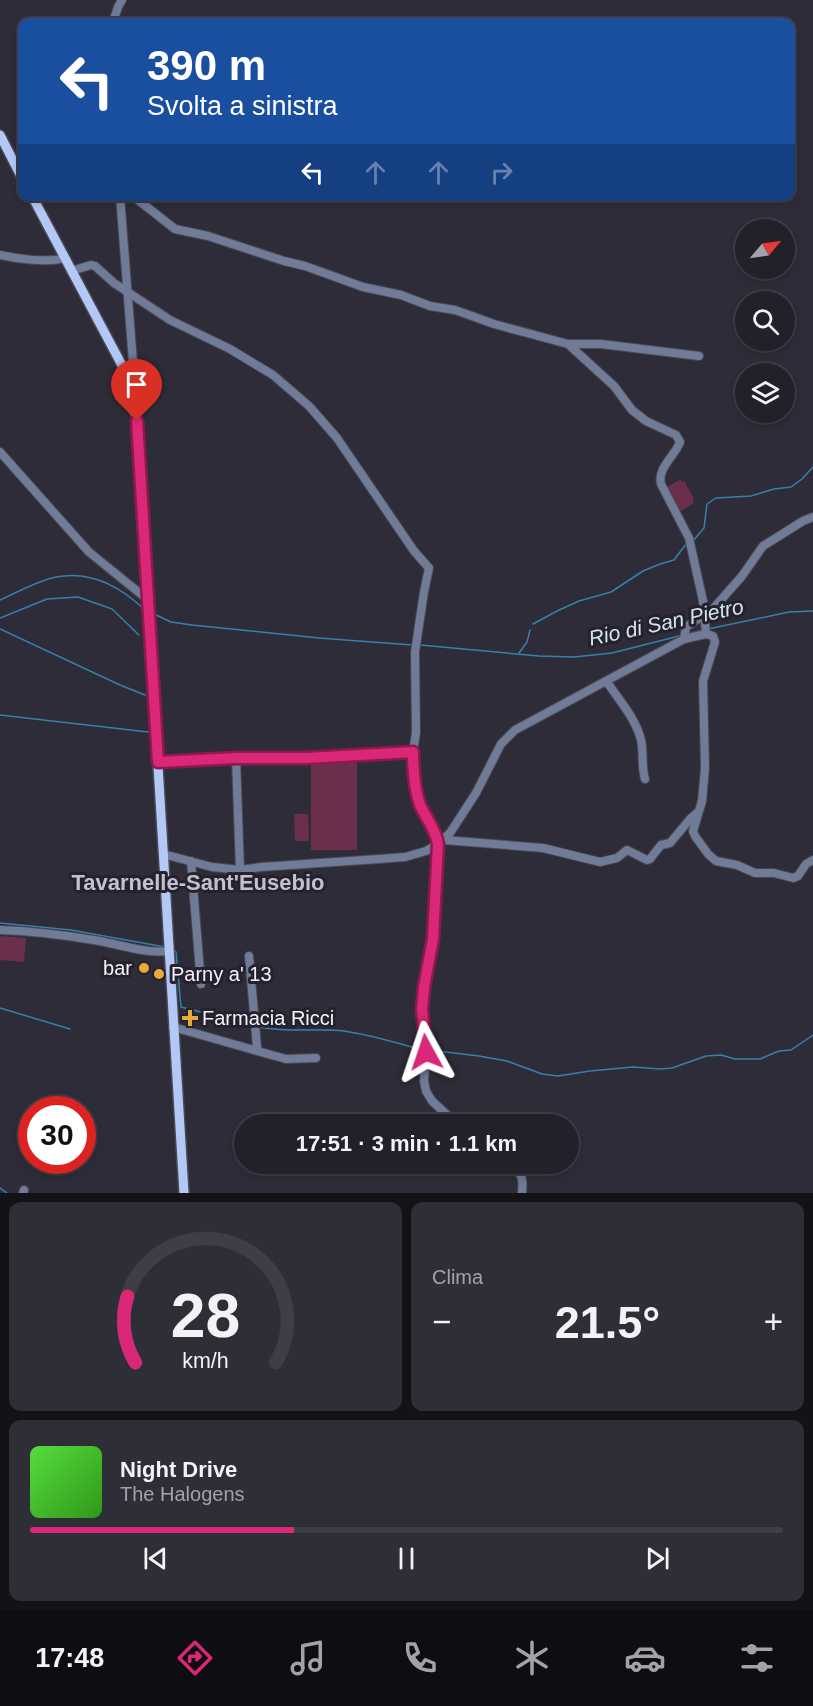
<!DOCTYPE html>
<html lang="it">
<head>
<meta charset="utf-8">
<style>
	:root { --surface:#22212a; --page:#2e2e36; --text:#f1f3f6; --muted:#a2a3a8; --line:#3f3e47; --accent:#db2777 }
	body { margin:0; font-family:Arial,sans-serif; background:var(--page); color:var(--text); height:100vh; display:flex; flex-direction:column; font-size:22px; white-space:nowrap }
	* { box-sizing:border-box; margin:0 }
	p { font-size:20px; color:var(--muted) }
	.icon { flex:none; width:33px; height:33px; fill:none; stroke:currentColor; stroke-width:2; stroke-linecap:round; stroke-linejoin:round }
	.map { position:relative; height:1193px; overflow:hidden }
	.drawer { display:flex; flex-direction:column; gap:9px; padding:9px; background:#131217; flex:1 }
	.drawer>* { flex:none }
	.hud { position:absolute; left:18px; top:18px; width:777px; height:183px; border-radius:12px; box-shadow:0 3px 9px #0003,0 0 0 2px var(--line); background:#1a4fa0; color:#fff; overflow:hidden }
	.needle { width:39px; rotate:61deg }
	.buttons { position:absolute; left:735px; top:219px; display:grid; gap:12px }
	.buttons a { display:grid; place-items:center; width:60px; height:60px; border-radius:50%; background:var(--surface); box-shadow:0 3px 9px #0003,0 0 0 2px var(--line); font-size:30px }
	.speed { position:absolute; left:18px; top:1096px; display:flex; gap:12px; font-size:30px; font-weight:700; text-align:center }
	.speed>* { display:grid; place-content:center; width:78px; height:78px; border-radius:50%; background:var(--surface); box-shadow:0 3px 9px #0003,0 0 0 2px var(--line); line-height:1 }
	.speed .limit { border:9px solid #d22; background:#fff; color:#111 }
	.pin { position:absolute; display:grid; place-items:center; width:51px; height:51px; color:#fff; margin:-62px -26px; border-radius:50% 50% 50% 0; rotate:-45deg; box-shadow:0 0 6px #0007 }
	.pin .icon { rotate:45deg }
	.me { position:absolute; width:66px; margin:-33px; rotate:355deg; stroke-linejoin:round; filter:drop-shadow(0 0 4px #0008) }
	.turn { display:flex; align-items:center; gap:21px; height:126px; padding:0 30px; font-size:27px }
	.turn .icon { width:78px; height:78px; stroke-width:2.5 }
	.turn b { display:block; font-size:42px; line-height:51px }
	.lanes { display:flex; align-items:center; height:57px; padding:0 30px; background:#0003; justify-content:center; gap:30px; direction:ltr }
	.lanes .off { opacity:.35 }
	.big { font-size:45px; font-weight:700; line-height:1.1 }
	.drawer .tile { flex:1; display:flex; flex-direction:column; justify-content:center; gap:9px; min-width:0; padding:0 21px; border-radius:12px; background:var(--page) }
	.drawer .dial { align-items:center; gap:0 }
	.dial svg { height:156px; overflow:visible; fill:none; stroke:var(--line); stroke-width:7; stroke-linecap:round; text-anchor:middle }
	.dial text { fill:var(--text); stroke:none }
	.song { display:flex; align-items:center; gap:18px }
	.cover { width:72px; height:72px; border-radius:9px; background:linear-gradient(135deg,hsl(110 70% 55%),hsl(110 70% 35%)) }
	.played { height:6px; border-radius:3px; background:linear-gradient(90deg,var(--accent) 35%,var(--line) 35%) }
	.keys { display:flex; justify-content:space-around; direction:ltr }
	.heat { display:flex; justify-content:space-between; align-items:center; font-size:33px; direction:ltr }
	.drawer .tiles { flex:1; display:grid; gap:9px; grid-template-columns:1fr 1fr }
	.tile:last-child { grid-column:span 2 }
	.trip { position:absolute; left:234px; top:1114px; width:345px; height:60px; border-radius:30px; background:var(--surface); box-shadow:0 3px 9px #0003,0 0 0 2px var(--line); font-weight:700; line-height:60px; text-align:center }
	.tab-bar { display:flex; height:96px; justify-content:space-around; align-items:center; background:#0e0d11; color:var(--muted) }
	.tab-bar .icon { width:42px; height:42px }
	.tab-bar .selected { color:var(--accent) }
	.tab-bar b { font-size:27px; color:var(--text) }
	.map>svg:first-child { display:block }
</style>
</head>
<body>
<div class="map">
<svg width="813" height="1193" viewBox="0 0 813 1193">
	<rect width="100%" height="100%" fill="#2e2c38"/>
	<g fill="#6a2f4a">
		<path d="M 681,479 L 682,482 L 684,481 L 694,499 L 693,500 L 694,503 L 679,512 L 665,488 Z"/>
		<rect x="311" y="761" width="46" height="89"/>
		<path d="M 294,814 L 308,814 L 309,841 L 295,841 Z"/>
		<path d="M 0,936 L 26,938 L 24,962 L 0,960 Z"/>
	</g>
	<g fill="none" stroke-linecap="round" stroke-linejoin="round">
		<g stroke="#3581ae" stroke-width="1.5">
			<path d="M 693,541 L 704,528 L 707,504 L 716,498 L 751,496 L 774,489 L 791,487 L 802,479 L 813,467"/>
			<path d="M 0,600 C 18,592 37,581 56,577 C 91,570 121,587 145,610"/>
			<path d="M 154,614 L 171,622 L 192,625 L 319,638 L 412,645"/>
			<path d="M 0,618 L 47,599 L 78,597 L 112,609 L 139,635"/>
			<path d="M 533,624 L 557,611 L 579,601 L 611,592 L 643,571 L 660,564 L 674,560 L 686,544"/>
			<path d="M 0,629 L 120,685 L 145,695"/>
			<path d="M 708,629 L 789,612 L 813,611"/>
			<path d="M 687,634 L 703,630"/>
			<path d="M 420,645 L 539,656 L 574,657 L 612,653 L 683,635"/>
			<path d="M 519,653 L 527,642 L 530,630"/>
			<path d="M 0,715 L 148,732"/>
			<path d="M 0,923 L 71,930 L 165,947"/>
			<path d="M 173,949 L 176,952 L 181,1007 L 252,1025"/>
			<path d="M 0,1008 L 70,1029"/>
			<path d="M 259,1027 C 287,1033 316,1028 344,1031 C 371,1035 397,1043 423,1050"/>
			<path d="M 429,1050 L 479,1056 L 507,1061 L 542,1074 L 558,1076 L 590,1071 L 633,1067 L 660,1069 L 672,1068 L 706,1056 L 721,1055 L 735,1059 L 760,1059 L 779,1051 L 791,1050 L 813,1035"/>
			<path d="M 0,1188 L 7,1193"/>
		</g>
		<g stroke="#4a4853" stroke-width="10">
			<g id="minor">
				<path d="M 113,22 L 118,7 L 122,0"/>
				<path d="M 120,196 L 134,375 L 130,386"/>
				<path d="M 133,196 L 175,229 L 208,236 L 284,261 L 305,266 L 363,287 L 401,295 L 430,306 L 455,310 L 494,324 L 568,344 L 614,386 L 632,410 L 646,421 L 676,435 L 680,442 C 675,456 657,468 661,484 L 689,538 L 703,601 L 706,634"/>
				<path d="M 0,255 C 17,259 48,263 65,258"/>
				<path d="M 71,271 L 91,265 L 95,266 L 114,283 L 170,320 L 230,349 L 273,375 L 309,406 L 337,438 L 414,551 L 429,568 L 424,592 L 415,652 L 416,733 L 413,752 L 415,784 L 419,802 L 437,837 L 438,844 L 433,939 L 424,987 L 422,1009 L 426,1052 L 424,1081 L 426,1091 L 432,1101 L 458,1125"/>
				<path d="M 568,344 L 601,344 L 699,356"/>
				<path d="M 0,452 L 89,552 L 147,599"/>
				<path d="M 684,639 L 706,634 L 713,636 L 715,642 L 703,681 L 705,768 L 702,801 L 693,831 L 695,836 L 708,854 L 716,861 L 737,865 L 755,873 L 774,873 L 793,878 L 798,876 L 806,864 L 813,860"/>
				<path d="M 607,682 C 619,700 636,719 641,740 C 644,753 641,766 645,779"/>
				<path d="M 236,758 L 306,758 L 413,752"/>
				<path d="M 158,762 L 236,758 L 240,870"/>
				<path d="M 444,840 L 543,848 L 600,862 L 617,858 L 627,850 L 647,860 L 650,859 L 661,845 L 670,843 L 691,818 L 698,812"/>
				<path d="M 163,854 L 212,867 L 240,870 L 261,867 L 379,859 L 405,857 L 426,851 L 438,844 L 450,833 L 476,793 L 501,744 L 515,730 L 684,639 L 686,627 L 713,609 L 742,576 L 763,546 L 803,521 L 813,517"/>
				<path d="M 191,861 L 201,984"/>
				<path d="M 0,930 C 32,931 63,935 94,940 C 119,944 144,954 169,951"/>
				<path d="M 173,1027 L 254,1050 L 257,1047 L 249,956"/>
				<path d="M 254,1050 L 286,1059 L 316,1058"/>
				<path d="M 503,1164 C 520,1173 524,1172 522,1193"/>
				<path d="M 23,1193 L 24,1190"/>
			</g>
		</g>
		<g stroke="#4a4853" stroke-width="12">
			<g id="major">
				<path d="M 0,135 L 22,178"/>
				<path d="M 32,196 L 125,371 L 130,386 L 137,421 L 184,1193"/>
			</g>
		</g>
		<use href="#minor" stroke="#6f7b97" stroke-width="8"/>
		<use href="#major" stroke="#b4c8f7" stroke-width="9"/>
	</g>
	<g fill="none" stroke-linecap="round" stroke-linejoin="round">
		<g stroke="#8e194d" stroke-width="15">
			<path id="route" d="M 137,421 L 158,762 L 236,758 L 306,758 L 413,752 C 413,769 414,788 420,805 C 426,818 436,830 438,844 L 433,939 L 424,987 L 422,1009 L 426,1052"/>
		</g>
		<use href="#route" stroke="#db2777" stroke-width="10"/>
	</g>
	<g fill="#e9ab38" stroke="#25222e" stroke-width="2">
		<circle cx="144" cy="968" r="6"/>
		<circle cx="159" cy="974" r="6"/>
		<path d="M187 1009h6v6h6v6h-6v6h-6v-6h-6v-6h6z"/>
	</g>
	<g text-anchor="middle" dominant-baseline="central" stroke-width="6" stroke-linejoin="round" paint-order="stroke">
		<g font-size="20" fill="#f3f2fa" stroke="#25222e" text-anchor="start">
			<text x="132" y="968" text-anchor="end">bar</text>
			<text x="171" y="974">Parny a' 13</text>
			<text x="202" y="1018">Farmacia Ricci</text>
		</g>
		<g font-size="21" font-style="italic" fill="#d2e5f2" stroke="#25222e">
			<text transform="translate(666 622) rotate(-12)">Rio di San Pietro</text>
		</g>
		<g font-size="22" font-weight="bold" fill="#c3c0d0" stroke="#25222e">
			<text x="198" y="882">Tavarnelle-Sant'Eusebio</text>
		</g>
	</g>
</svg>
<div class="buttons">
<a><svg class="needle" viewBox="-14 -14 28 28"><path d="M0-13l5 13h-10z" fill="#e53935"/><path d="M0 13l5-13h-10z" fill="#a2a3a8"/></svg></a>
<a><svg class="icon" aria-label="search" viewBox="0 0 24 24"><circle cx="10" cy="10" r="6"/><path d="M15 15l6 6"/></svg></a>
<a><svg class="icon" aria-label="layers" viewBox="0 0 24 24"><path d="M12 4l9 5-9 5-9-5zM3 14l9 5 9-5"/></svg></a>
</div>
<div class="speed"><div class="limit">30</div></div>
<div class="pin" style="left:137px;top:421px;background:#d93025"><svg class="icon" aria-label="arrive" viewBox="0 0 24 24"><path d="M6 21V4h12l-3 4 3 4H6"/></svg></div>
<svg class="me" style="left:426px;top:1052px" viewBox="-20 -20 40 40"><path d="M0-17L14 15 0 8-14 15z" fill="#db2777" stroke="#fff" stroke-width="4"/></svg>
<div class="trip">17:51 · 3 min · 1.1 km</div>
<div class="hud">
<div class="turn"><svg class="icon" aria-label="left" viewBox="0 0 24 24"><path d="M17 20v-9H6M10 6l-5 5 5 5"/></svg><div><b>390 m</b>Svolta a sinistra</div></div>
<div class="lanes"><svg class="icon" aria-label="left" viewBox="0 0 24 24"><path d="M17 20v-9H6M10 6l-5 5 5 5"/></svg><svg class="icon off" aria-label="ahead" viewBox="0 0 24 24"><path d="M12 20V5M6 11l6-6 6 6"/></svg><svg class="icon off" aria-label="ahead" viewBox="0 0 24 24"><path d="M12 20V5M6 11l6-6 6 6"/></svg><svg class="icon off" aria-label="right" viewBox="0 0 24 24"><path d="M7 20v-9h11M14 6l5 5-5 5"/></svg></div>
</div>
</div>
<section class="drawer">
<div class="tiles">
<div class="tile dial"><svg viewBox="0 0 100 80">
<path d="M14 69A42 42 0 1 1 86 69"/>
<path d="M14 69A42 42 0 0 1 10 35" stroke="#db2777"/>
<text x="50" y="56" font-size="32" font-weight="700">28</text>
<text x="50" y="72" font-size="11">km/h</text>
</svg></div>
<div class="tile"><p>Clima</p>
<div class="heat"><a>−</a><b class="big">21.5°</b><a>+</a></div>
</div>
<div class="tile">
<div class="song"><i class="cover"></i><div><b>Night Drive</b><p>The Halogens</p></div></div>
<div class="played"></div>
<div class="keys"><svg class="icon" aria-label="previous" viewBox="0 0 24 24"><path d="M18 5L8 12l10 7zM5 5v14"/></svg><svg class="icon" aria-label="pause" viewBox="0 0 24 24"><path d="M8 5v14M16 5v14"/></svg><svg class="icon" aria-label="next" viewBox="0 0 24 24"><path d="M6 5l10 7-10 7zM19 5v14"/></svg></div>
</div>
</div>
</section>
<nav class="tab-bar">
<b>17:48</b>
<svg class="icon selected" aria-label="directions" viewBox="0 0 24 24"><path d="M12 3l9 9-9 9-9-9zM9 14v-3h6M13 9l2 2-2 2"/></svg>
<svg class="icon" aria-label="music" viewBox="0 0 24 24"><path d="M9 18V5l10-2v13"/><circle cx="6" cy="18" r="3"/><circle cx="16" cy="16" r="3"/></svg>
<svg class="icon" aria-label="phone" viewBox="0 0 24 24"><path d="M5 4h4l2 5-3 2q2 4 5 5l2-3 5 2v4C11 20 4 13 5 4z"/></svg>
<svg class="icon" aria-label="climate" viewBox="0 0 24 24"><path d="M12 3v18M4 7l16 10M4 17L20 7"/></svg>
<svg class="icon" aria-label="car" viewBox="0 0 24 24"><path d="M5 17H2v-5l4-1 3-4h7l3 4 3 1v5h-3M9 17h6M6 11h13"/><circle cx="7" cy="17" r="2"/><circle cx="17" cy="17" r="2"/></svg>
<svg class="icon" aria-label="filters" viewBox="0 0 24 24"><path d="M4 7h16M4 17h16"/><circle cx="9" cy="7" r="2"/><circle cx="15" cy="17" r="2"/></svg>
</nav>
</body>
</html>
